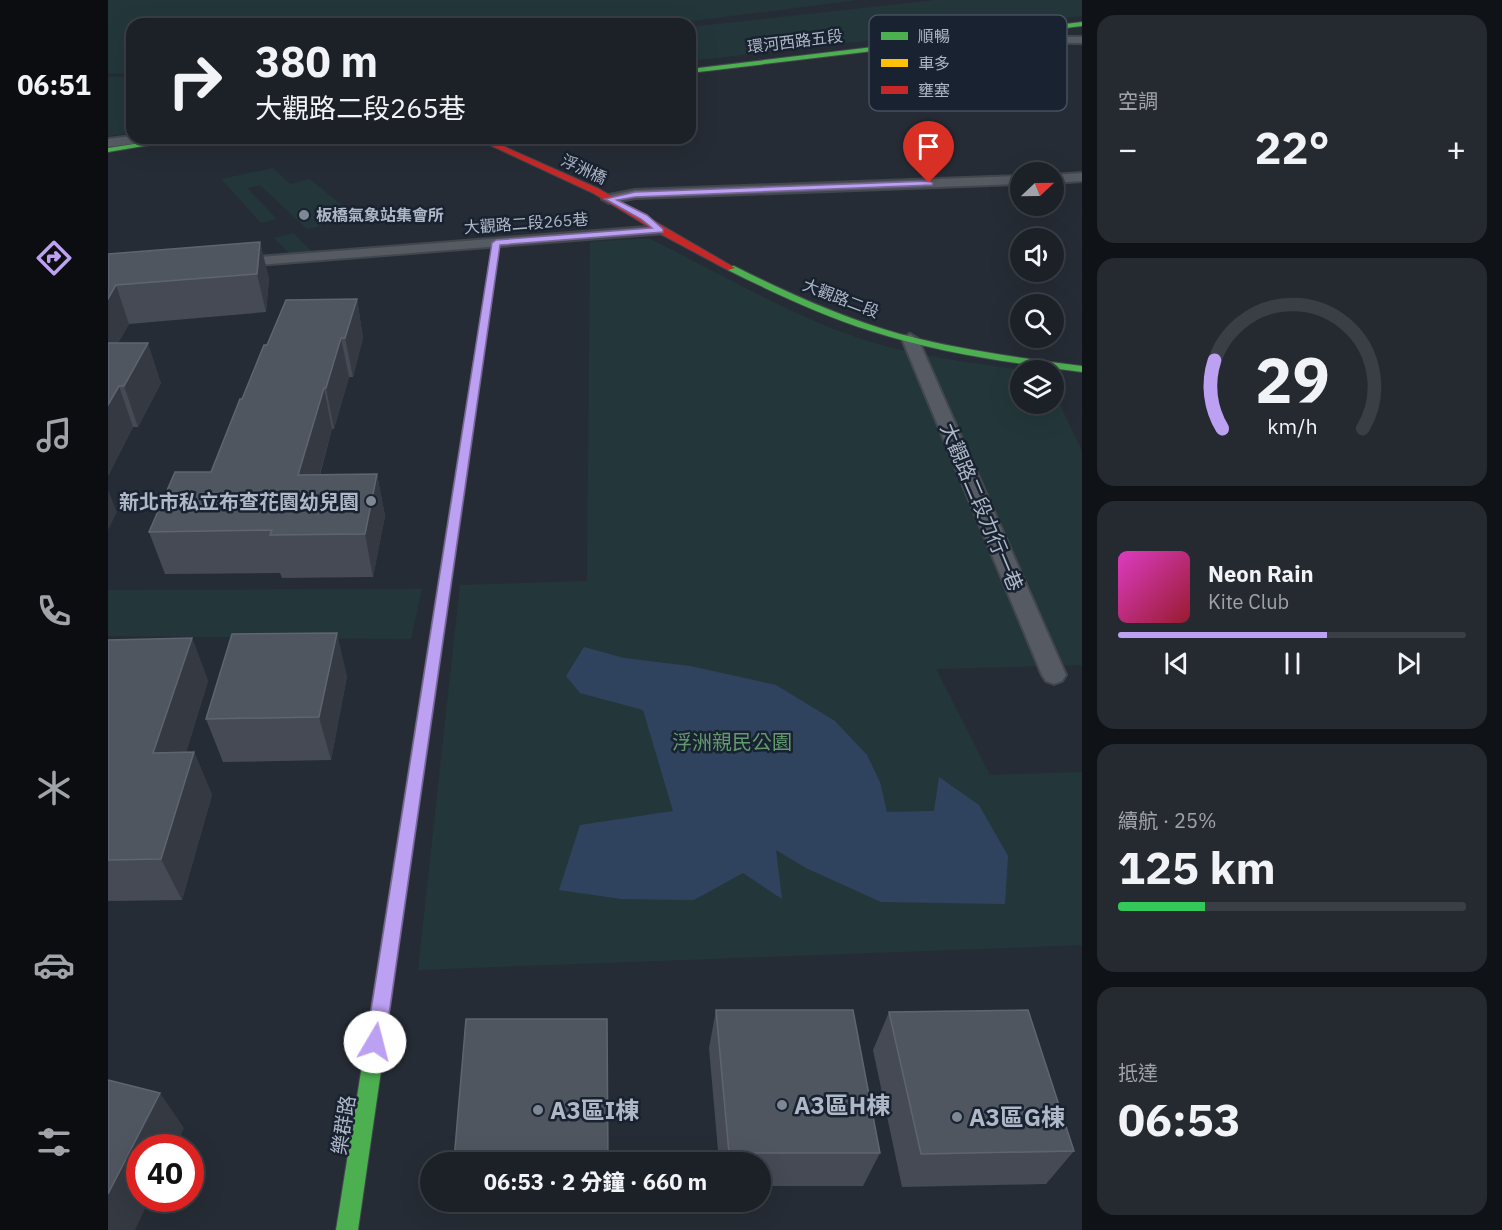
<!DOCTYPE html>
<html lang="zh-TW">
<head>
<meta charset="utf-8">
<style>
	:root { --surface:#1c2128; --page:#252930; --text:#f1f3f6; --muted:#a0a3a8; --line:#3a3e45; --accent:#bca0f2 }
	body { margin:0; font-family:"IBM Plex Sans","Noto Sans TC",sans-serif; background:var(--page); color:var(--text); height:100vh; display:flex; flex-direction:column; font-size:22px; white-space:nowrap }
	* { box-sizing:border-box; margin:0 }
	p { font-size:20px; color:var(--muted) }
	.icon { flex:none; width:33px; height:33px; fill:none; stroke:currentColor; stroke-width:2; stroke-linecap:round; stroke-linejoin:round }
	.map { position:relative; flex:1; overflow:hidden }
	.panel { display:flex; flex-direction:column; gap:15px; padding:15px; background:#0f1216; width:420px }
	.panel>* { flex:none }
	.banner { position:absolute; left:18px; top:18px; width:570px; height:126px; border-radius:18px; box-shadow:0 6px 24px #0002,0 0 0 2px var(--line); background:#1c2128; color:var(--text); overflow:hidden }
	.needle { width:39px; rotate:68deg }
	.buttons { position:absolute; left:902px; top:162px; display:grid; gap:12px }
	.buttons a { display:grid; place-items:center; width:54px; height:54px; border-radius:50%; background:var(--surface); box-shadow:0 6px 24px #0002,0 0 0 2px var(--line); font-size:30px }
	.speed { position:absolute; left:18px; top:1134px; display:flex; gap:12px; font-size:30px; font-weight:700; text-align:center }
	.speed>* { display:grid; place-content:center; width:78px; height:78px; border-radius:50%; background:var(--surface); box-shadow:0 6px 24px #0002,0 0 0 2px var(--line); line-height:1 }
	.speed .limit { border:9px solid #d22; background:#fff; color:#111 }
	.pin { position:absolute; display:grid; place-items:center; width:51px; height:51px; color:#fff; margin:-62px -26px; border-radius:50% 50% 50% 0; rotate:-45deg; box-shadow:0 0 6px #0007 }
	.pin .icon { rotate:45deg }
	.me { position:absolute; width:66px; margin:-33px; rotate:8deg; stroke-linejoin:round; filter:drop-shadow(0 0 4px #0008) }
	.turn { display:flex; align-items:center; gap:21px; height:126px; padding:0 30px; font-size:27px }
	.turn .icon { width:78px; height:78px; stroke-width:2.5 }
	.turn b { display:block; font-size:42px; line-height:51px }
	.big { font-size:45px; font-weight:800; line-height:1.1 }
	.panel .card { flex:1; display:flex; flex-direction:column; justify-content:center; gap:9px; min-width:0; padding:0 21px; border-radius:18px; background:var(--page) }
	.panel .dial { align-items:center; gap:0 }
	.dial svg { height:156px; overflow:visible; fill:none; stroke:var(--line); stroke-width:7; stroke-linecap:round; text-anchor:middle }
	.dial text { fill:var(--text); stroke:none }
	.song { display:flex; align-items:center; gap:18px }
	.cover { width:72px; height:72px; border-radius:9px; background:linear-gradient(135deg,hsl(310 70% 55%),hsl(350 70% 35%)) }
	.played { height:6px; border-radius:3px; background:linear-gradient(90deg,var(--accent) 60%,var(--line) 60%) }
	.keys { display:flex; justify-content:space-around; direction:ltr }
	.heat { display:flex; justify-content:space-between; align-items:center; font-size:33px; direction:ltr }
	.charge { height:9px; border-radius:4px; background:linear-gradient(90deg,#34c759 25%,var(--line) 0) }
	.trip { position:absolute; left:312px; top:1152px; width:351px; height:60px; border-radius:30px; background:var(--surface); box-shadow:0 6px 24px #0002,0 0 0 2px var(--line); font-weight:800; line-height:60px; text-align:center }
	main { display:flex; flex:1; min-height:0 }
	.dock { display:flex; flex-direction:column; width:108px; justify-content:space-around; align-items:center; background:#0b0d10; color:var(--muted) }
	.dock .icon { width:42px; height:42px }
	.dock .active { color:var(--accent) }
	.dock b { font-size:27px; color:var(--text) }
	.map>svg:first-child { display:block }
</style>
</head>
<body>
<main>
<nav class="dock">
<b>06:51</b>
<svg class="icon active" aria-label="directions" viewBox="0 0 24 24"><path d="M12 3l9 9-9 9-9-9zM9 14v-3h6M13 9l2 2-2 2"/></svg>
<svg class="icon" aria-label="music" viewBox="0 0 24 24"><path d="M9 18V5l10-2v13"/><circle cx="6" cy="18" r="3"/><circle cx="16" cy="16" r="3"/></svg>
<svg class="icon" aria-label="phone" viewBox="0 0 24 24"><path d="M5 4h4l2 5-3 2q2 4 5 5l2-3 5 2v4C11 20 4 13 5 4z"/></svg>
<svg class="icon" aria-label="climate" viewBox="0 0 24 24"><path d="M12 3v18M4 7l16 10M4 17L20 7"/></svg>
<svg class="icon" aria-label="car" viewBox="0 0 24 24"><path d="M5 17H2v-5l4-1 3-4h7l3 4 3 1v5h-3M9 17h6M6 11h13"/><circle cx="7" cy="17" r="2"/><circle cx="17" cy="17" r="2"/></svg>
<svg class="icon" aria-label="filters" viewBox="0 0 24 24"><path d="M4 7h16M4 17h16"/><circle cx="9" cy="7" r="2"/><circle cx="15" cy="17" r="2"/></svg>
</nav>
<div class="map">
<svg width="974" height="1230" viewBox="0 0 974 1230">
	<rect width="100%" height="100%" fill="#262c35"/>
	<g fill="#23373b">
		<path d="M 0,0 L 749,0 L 561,24 L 24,24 L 24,73 L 0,74 Z"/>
		<path d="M 828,0 L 974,0 L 974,16 L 582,61 L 582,27 Z"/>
		<path d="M 24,76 L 24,133 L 0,136 L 0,77 Z"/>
		<path d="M 165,168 L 182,184 L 202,179 L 248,217 L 199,229 L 152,185 L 139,188 L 169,219 L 153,223 L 113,179 Z"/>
		<path d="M 185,233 L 205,253 L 183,255 L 166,238 Z"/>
		<path d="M 530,239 L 542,239 C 616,275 687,319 766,343 C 815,357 865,363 914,370 L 912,370 L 912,404 L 945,404 L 945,390 L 974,451 L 974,665 L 828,669 L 882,775 L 974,772 L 974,945 L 310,970 L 352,585 L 479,581 L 482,242 Z"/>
		<path d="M 314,589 L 303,639 L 0,636 L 0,590 Z"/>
	</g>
	<path fill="#2f435e" d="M 476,647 L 516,658 L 582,666 L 668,685 L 727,721 L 759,755 L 772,782 L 779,812 L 826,811 L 831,777 L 871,805 L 900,856 L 897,904 L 773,902 L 698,868 L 668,850 L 674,899 L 635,873 L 586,900 L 513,899 L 451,890 L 472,825 L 565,811 L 535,710 L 472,693 L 458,676 Z"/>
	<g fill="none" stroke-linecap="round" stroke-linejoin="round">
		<g stroke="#42474e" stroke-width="4">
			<g id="street">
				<path d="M 847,36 L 974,37 L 974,43 L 844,41 L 842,39 Z"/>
				<path d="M 24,136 L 45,138 L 39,142 L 0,147 L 0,139 Z"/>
				<path d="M 974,173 L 974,181 L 945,183 L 945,175 Z"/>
				<path d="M 912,176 L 912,184 L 527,198 L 501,203 L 494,199 L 496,196 L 527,190 Z"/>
				<path d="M 552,226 L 559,230 L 557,233 L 125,267 L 118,263 L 125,259 Z"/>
				<path d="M 802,334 L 810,339 L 958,675 L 954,681 L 946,684 L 938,681 L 934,675 L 794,339 Z"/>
			</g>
		</g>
		<g stroke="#42474e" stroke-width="2">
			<g id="fast">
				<path d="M 974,22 L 974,26 L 582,73 L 582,69 Z"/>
				<path d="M 65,138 L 83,138 L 0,152 L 0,148 Z"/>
				<path d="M 620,266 L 626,266 C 680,293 735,318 792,334 C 852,350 913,358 974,366 L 974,372 C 903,363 831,353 763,331 C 713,315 666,293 620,270 Z"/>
				<path d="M 351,485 L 357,489 L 250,1230 L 228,1230 L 345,489 Z"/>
			</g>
		</g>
		<g stroke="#42474e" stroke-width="2">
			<path id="slow" d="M 385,241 L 392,243 L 357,489 L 351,493 L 345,489 Z"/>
		</g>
		<g stroke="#42474e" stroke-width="2">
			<path id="jam" d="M 367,138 L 377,138 L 491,189 L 627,268 L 620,270 L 549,232 L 485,193 Z"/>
		</g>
		<use href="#street" fill="#565a62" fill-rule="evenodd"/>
		<use href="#fast" fill="#4caf50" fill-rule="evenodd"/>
		<use href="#slow" fill="#ffc107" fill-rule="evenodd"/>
		<use href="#jam" fill="#c62828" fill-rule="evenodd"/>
	</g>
	<g fill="#454a54">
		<path d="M 152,242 L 161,279 L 158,312 L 21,324 L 10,343 L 53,383 L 30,427 L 25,427 L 0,476 L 0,254 Z"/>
		<path d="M 249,299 L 255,338 L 245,377 L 241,377 L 226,429 L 224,429 L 212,475 L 269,474 L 277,516 L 265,577 L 174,578 L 172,573 L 57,574 L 41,532 L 103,472 L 134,399 L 159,345 Z"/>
		<path d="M 84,638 L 100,681 L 78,752 L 86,752 L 104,795 L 74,900 L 0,901 L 0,640 Z"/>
		<path d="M 239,676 L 223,760 L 115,762 L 98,719 Z"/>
		<path d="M 608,1010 L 772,1153 L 755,1186 L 652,1186 L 652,1162 L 611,1162 L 601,1048 Z"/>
		<path d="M 781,1012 L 966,1151 L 938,1184 L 794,1187 L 765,1050 Z"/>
		<path d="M 499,1019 L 500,1162 L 346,1162 L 346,1160 Z"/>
	</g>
	<g fill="#343942">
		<path d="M 152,242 L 161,279 L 158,312 L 149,274 Z"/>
		<path d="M 8,285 L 21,324 L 0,360 L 0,299 Z"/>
		<path d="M 249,299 L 255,338 L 245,377 L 237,338 Z"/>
		<path d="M 233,338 L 241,377 L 226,429 L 218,388 Z"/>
		<path d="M 40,343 L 53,383 L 30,427 L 16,386 Z"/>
		<path d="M 11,386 L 25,427 L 0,476 L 0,405 Z"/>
		<path d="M 216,388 L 224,429 L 200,517 L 190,475 Z"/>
		<path d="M 269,474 L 277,516 L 265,577 L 257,534 Z"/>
		<path d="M 0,490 L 9,512 L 0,530 Z"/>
		<path d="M 229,633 L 239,676 L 223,760 L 211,717 Z"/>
		<path d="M 84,638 L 100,681 L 65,796 L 45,753 Z"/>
		<path d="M 86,752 L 104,795 L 74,900 L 53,859 Z"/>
		<path d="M 52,1093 L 76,1128 L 67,1148 L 32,1148 L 32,1198 L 42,1198 L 27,1230 L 0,1230 L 0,1194 Z"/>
	</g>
	<g fill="#505660" stroke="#5f6570" stroke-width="1.5">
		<path d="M 152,242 L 149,274 L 8,285 L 0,299 L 0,254 Z"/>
		<path d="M 249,299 L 237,338 L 233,338 L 218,388 L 216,388 L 190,475 L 269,474 L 257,534 L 162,535 L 164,530 L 41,532 L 67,472 L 103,472 L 132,399 L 134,399 L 156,345 L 159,345 L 178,300 Z"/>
		<path d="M 0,343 L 40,343 L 16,386 L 11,386 L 0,405 Z"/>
		<path d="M 229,633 L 211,717 L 98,719 L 124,634 Z"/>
		<path d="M 84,638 L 45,753 L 86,752 L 53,859 L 0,860 L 0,640 Z"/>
		<path d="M 608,1010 L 745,1010 L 772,1153 L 621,1153 Z"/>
		<path d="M 920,1010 L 966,1151 L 813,1154 L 781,1012 Z"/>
		<path d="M 358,1019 L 499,1019 L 500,1160 L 346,1160 Z"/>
		<path d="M 0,1080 L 52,1093 L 0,1194 Z"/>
	</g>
	<path fill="#bca0f2" stroke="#7a689d" stroke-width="1.5" d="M 821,181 L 825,183 L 824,185 L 527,197 L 509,200 L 539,215 L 555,229 L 555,232 L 392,245 L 277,1042 L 274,1048 L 267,1051 L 260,1048 L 258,1042 L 384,243 L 388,240 L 544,228 L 533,219 L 497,199 L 527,192 Z"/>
	<g fill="#7e8794" stroke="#192230" stroke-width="2">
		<circle cx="196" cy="215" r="6"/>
		<circle cx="263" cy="501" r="6"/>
		<circle cx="674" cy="1105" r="6"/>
		<circle cx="430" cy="1110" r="6"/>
		<circle cx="849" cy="1117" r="6"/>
	</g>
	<g text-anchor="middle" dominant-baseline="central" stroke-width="5" stroke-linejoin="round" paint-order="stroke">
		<g font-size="16" fill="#aeb8c7" stroke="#192230">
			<text transform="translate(687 41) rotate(-7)">環河西路五段</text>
			<text transform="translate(476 169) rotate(25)">浮洲橋</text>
			<text transform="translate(418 223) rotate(-4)">大觀路二段265巷</text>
			<text transform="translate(733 298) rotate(21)">大觀路二段</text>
		</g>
		<g font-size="16" font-weight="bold" fill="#aeb8c7" stroke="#192230" text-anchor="start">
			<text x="208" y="215">板橋氣象站集會所</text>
		</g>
		<g font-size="20" font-weight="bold" fill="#aeb8c7" stroke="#192230" text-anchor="end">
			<text x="251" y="501">新北市私立布查花園幼兒園</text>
		</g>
		<g font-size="20" fill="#aeb8c7" stroke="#192230">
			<text transform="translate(874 507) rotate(67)">大觀路二段力行一巷</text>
			<text transform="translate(235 1125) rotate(-81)">樂群路</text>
		</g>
		<g font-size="20" fill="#639a70" stroke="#192230">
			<text x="624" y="741">浮洲親民公園</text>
		</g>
		<g font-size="24" font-weight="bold" fill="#aeb8c7" stroke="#192230" text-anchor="start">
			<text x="686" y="1105">A3區H棟</text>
			<text x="442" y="1110">A3區I棟</text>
			<text x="861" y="1117">A3區G棟</text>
		</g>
	</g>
	<rect x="761" y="15" width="198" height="96" rx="9" fill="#192230" stroke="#464f5d" stroke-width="1.5"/>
	<rect x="773" y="32" width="27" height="8" fill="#4caf50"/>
	<rect x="773" y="59" width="27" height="8" fill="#ffc107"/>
	<rect x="773" y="86" width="27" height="8" fill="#c62828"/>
	<g font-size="16" fill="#aeb8c7">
		<text x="810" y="42">順暢</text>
		<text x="810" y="69">車多</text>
		<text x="810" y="96">壅塞</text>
	</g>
</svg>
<div class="buttons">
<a><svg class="needle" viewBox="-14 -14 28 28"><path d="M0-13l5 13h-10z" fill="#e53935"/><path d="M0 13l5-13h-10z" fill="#a0a3a8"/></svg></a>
<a><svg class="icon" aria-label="sound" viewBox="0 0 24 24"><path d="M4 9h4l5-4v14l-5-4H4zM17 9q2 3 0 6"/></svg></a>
<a><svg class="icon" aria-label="search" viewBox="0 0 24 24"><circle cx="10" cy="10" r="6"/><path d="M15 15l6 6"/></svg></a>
<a><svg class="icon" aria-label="layers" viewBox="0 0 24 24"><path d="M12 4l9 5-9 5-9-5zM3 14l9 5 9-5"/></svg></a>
</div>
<div class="speed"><div class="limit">40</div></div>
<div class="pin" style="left:821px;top:183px;background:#d93025"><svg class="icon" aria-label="arrive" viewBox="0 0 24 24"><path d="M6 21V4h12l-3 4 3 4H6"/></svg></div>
<svg class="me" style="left:267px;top:1042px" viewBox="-20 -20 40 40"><circle r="19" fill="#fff"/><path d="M0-13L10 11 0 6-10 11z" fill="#bca0f2"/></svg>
<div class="trip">06:53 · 2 分鐘 · 660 m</div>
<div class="banner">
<div class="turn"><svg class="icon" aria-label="right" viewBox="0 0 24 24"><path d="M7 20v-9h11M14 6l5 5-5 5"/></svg><div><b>380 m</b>大觀路二段265巷</div></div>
</div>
</div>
<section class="panel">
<div class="card"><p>空調</p>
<div class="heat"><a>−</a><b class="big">22°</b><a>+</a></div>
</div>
<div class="card dial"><svg viewBox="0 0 100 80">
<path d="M14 69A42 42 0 1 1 86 69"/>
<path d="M14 69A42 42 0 0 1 10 34" stroke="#bca0f2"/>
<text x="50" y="56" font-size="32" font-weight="700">29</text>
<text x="50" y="72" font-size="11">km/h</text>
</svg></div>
<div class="card">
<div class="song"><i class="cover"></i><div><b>Neon Rain</b><p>Kite Club</p></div></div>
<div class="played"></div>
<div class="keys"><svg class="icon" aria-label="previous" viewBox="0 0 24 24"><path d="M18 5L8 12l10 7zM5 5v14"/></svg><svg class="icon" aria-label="pause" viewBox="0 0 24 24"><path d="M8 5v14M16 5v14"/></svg><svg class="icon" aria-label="next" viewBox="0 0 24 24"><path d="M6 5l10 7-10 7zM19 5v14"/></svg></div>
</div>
<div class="card"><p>續航 · 25%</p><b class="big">125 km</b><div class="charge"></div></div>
<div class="card"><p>抵達</p><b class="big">06:53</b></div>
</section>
</main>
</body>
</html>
